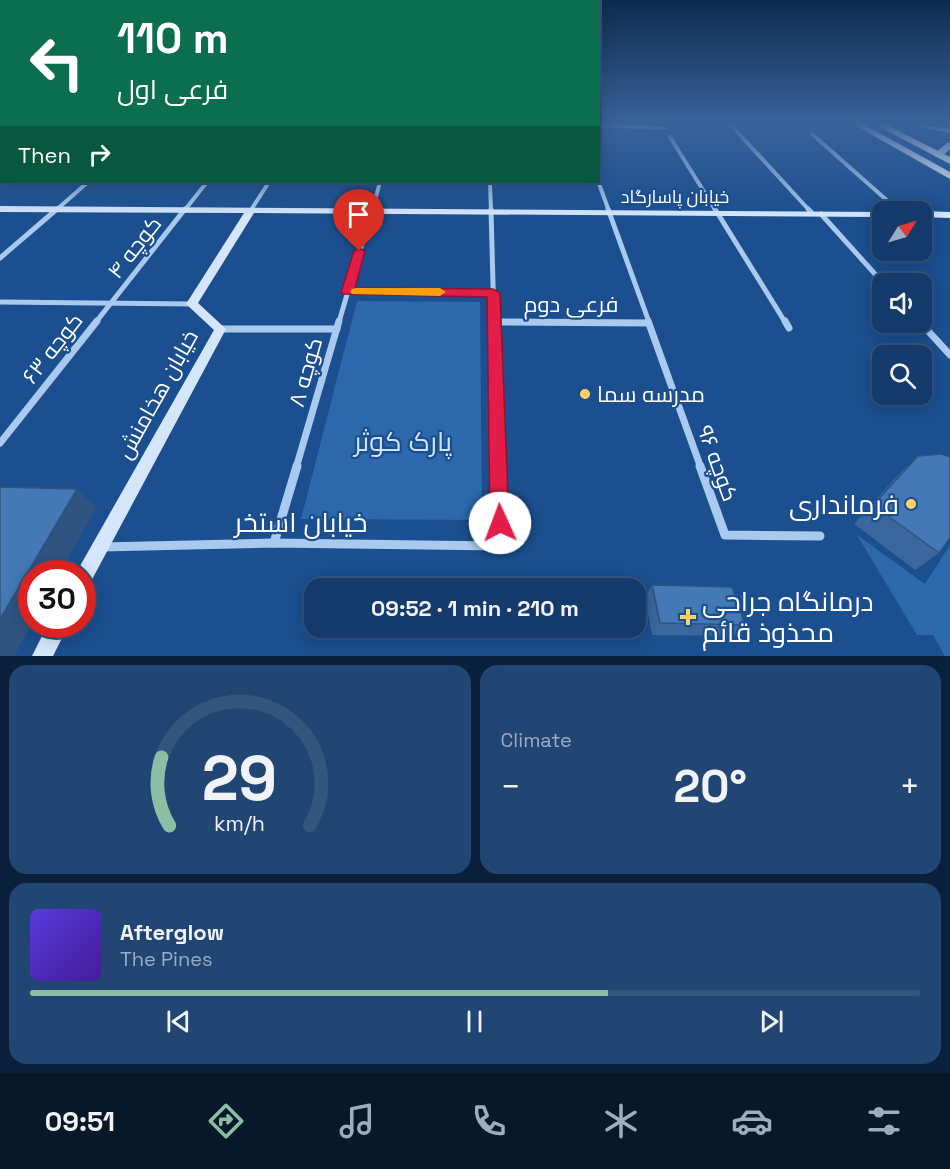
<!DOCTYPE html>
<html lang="en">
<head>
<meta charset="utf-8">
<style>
	:root { --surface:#143b6b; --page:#214673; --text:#f1f3f6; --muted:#9dadc1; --line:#33557e; --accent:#8abfa5 }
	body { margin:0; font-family:"Space Grotesk",Cairo,sans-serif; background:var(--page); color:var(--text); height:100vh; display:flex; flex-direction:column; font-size:22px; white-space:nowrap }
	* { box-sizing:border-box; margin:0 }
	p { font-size:20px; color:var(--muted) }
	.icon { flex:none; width:33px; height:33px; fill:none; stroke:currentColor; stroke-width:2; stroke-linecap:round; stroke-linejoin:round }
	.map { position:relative; height:656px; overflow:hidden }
	.details { display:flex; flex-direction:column; gap:9px; padding:9px; background:#0b203b; flex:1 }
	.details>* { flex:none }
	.guide { position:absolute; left:0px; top:0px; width:600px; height:183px; box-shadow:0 3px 15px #0003,0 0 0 2px var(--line); background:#0b6e4f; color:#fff; overflow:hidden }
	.needle { width:39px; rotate:53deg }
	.fabs { position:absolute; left:872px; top:201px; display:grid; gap:12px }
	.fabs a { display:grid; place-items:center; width:60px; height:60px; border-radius:12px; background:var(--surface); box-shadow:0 3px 15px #0003,0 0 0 2px var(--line); font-size:30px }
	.speed { position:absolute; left:18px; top:560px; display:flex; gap:12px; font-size:30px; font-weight:700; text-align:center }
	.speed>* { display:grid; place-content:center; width:78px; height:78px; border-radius:50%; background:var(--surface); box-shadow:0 3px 15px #0003,0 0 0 2px var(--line); line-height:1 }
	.speed .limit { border:9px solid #d22; background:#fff; color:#111 }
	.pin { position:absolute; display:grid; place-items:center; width:51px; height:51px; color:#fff; margin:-62px -26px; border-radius:50% 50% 50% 0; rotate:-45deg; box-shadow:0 0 6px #0007 }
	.pin .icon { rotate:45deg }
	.me { position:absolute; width:66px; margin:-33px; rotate:358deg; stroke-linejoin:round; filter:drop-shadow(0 0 4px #0008) }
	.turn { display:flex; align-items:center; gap:21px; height:126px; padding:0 18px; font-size:27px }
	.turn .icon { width:78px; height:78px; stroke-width:2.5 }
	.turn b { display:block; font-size:42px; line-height:51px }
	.then { display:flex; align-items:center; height:57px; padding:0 18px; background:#0003; gap:12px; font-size:22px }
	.big { font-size:45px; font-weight:600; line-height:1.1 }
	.details .tile { flex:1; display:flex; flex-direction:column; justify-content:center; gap:9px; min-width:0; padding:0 21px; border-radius:18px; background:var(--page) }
	.details .dial { align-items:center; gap:0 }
	.dial svg { height:156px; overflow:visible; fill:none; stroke:var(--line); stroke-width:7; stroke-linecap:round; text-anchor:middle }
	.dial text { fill:var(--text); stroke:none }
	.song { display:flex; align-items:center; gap:18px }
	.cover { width:72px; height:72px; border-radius:9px; background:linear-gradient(135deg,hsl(250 70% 55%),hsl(260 70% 35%)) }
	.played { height:6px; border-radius:3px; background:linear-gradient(90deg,var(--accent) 65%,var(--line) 65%) }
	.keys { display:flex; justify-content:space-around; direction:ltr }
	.heat { display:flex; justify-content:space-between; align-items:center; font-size:33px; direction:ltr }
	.details .tiles { flex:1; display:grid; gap:9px; grid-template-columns:1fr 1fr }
	.tile:last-child { grid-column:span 2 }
	.trip { position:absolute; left:304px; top:578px; width:342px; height:60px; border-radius:18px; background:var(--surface); box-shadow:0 3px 15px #0003,0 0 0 2px var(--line); font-weight:600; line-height:60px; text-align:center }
	.tabs { display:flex; height:96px; justify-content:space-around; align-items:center; background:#08182b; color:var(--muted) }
	.tabs .icon { width:42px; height:42px }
	.tabs .active { color:var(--accent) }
	.tabs b { font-size:27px; color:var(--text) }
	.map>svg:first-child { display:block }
</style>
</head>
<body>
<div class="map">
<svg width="950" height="656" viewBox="0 0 950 656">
	<rect width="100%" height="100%" fill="#1b4f8f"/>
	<g fill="#2e69ad">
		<path d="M 357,301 L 480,302 L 482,520 L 301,519 Z"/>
		<path d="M 857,535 L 925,584 L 950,545 L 950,656 L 945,656 L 933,635 L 917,635 Z"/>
	</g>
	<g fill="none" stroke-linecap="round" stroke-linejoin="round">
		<g stroke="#a9c9ee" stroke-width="4">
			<path d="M 730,124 L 810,211"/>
			<path d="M 812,134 L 899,211"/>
			<path d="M 670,137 L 716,211"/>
			<path d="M 598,181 L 609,211"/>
			<path d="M 490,182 L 491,211"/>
			<path d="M 251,210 L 269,182"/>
			<path d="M 55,211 L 88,182"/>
			<path d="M 184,211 L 207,182"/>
			<path d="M 372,211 L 380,182"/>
		</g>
		<g stroke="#a9c9ee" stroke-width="5">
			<path d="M 491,209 L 494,322"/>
			<path d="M 608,209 L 649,322"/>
			<path d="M 715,209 L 785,322"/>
			<path d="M 808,209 L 812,213"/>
			<path d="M 898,209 L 901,212"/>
			<path d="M 821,214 L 884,284"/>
			<path d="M 0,258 L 57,209"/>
			<path d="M 348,292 L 493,293"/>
			<path d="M 0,302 L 192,304"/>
			<path d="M 96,322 L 185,209"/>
			<path d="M 339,322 L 372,209"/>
			<path d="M 494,322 L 545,322"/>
		</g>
		<g stroke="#a9c9ee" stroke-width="7">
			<path d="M 494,321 L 498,468"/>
			<path d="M 648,321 L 701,468"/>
			<path d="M 785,321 L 789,328"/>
			<path d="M 494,322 L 648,323"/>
			<path d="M 920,322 L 950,355"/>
			<path d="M 220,329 L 337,329"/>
			<path d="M 0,443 L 97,321"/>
			<path d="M 296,468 L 339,321"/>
		</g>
		<g stroke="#a9c9ee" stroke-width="9">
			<path d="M 700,466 L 725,535 L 820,536"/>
			<path d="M 274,543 L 297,466"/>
			<path d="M 102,547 L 274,543 L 500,546 L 498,466"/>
		</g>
		<g fill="#d6e6fa" fill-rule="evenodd">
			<path d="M 598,124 L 664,126 L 668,128 L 664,130 L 598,127 Z"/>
			<path d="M 905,124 L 921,124 L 950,129 L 950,133 Z"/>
			<path d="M 947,143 L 950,143 L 950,149 L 941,157 L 935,157 L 935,153 Z"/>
			<path d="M 0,159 L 2,159 L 0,164 Z"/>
			<path d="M 0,206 L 883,212 L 882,217 L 254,213 L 198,303 L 226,329 L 88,587 L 82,590 L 82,573 L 76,573 L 214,330 L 186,304 L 244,213 L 0,212 Z"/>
			<path d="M 921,211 L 950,212 L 950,218 L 921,217 Z"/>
			<path d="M 48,624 L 69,624 L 53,656 L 32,656 Z"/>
		</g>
		<g fill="#f0f6ff" fill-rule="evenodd">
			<path d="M 853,124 L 863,124 L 950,172 L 950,179 Z"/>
			<path d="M 874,124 L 885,124 L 950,157 L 950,164 Z"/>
		</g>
	</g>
	<g fill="#3a679d">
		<path d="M 918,456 L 939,553 L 915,570 L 854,524 L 898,475 Z"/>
		<path d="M 652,585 L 745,625 L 734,636 L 652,635 L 645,597 Z"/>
	</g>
	<path fill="#305480" d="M 77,489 L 96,507 L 60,573 L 32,573 L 32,624 L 14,656 L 0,656 L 0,619 Z"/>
	<g fill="#4478b7" stroke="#305480" stroke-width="1.5">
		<path d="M 941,454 L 950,457 L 950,538 L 939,553 L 873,505 L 918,456 Z"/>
		<path d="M 0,487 L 77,489 L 0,619 Z"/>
		<path d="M 652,585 L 732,587 L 745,625 L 660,623 Z"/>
	</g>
	<linearGradient id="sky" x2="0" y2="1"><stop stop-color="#0f2b4f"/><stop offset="0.57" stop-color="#39639b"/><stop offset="1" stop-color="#39639b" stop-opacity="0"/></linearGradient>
	<rect width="950" height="216" fill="url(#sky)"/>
	<path fill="#e11d48" stroke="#92132f" stroke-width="1.5" d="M 359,248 L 365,251 L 355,288 L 493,289 L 500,293 L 509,523 L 507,530 L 500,532 L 493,530 L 490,523 L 487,297 L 343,294 L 341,292 L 354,251 Z"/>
	<path fill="#f59e0b" d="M 356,288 L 440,288 L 446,292 L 440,296 L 352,294 L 350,292 L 352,289 Z"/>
	<g fill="#ffd166" stroke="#1b4f8f" stroke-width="2">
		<circle cx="585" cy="394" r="6"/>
		<circle cx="911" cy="504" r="6"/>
		<path d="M685 608h6v6h6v6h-6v6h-6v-6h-6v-6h6z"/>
	</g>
	<g text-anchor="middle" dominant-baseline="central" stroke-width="4.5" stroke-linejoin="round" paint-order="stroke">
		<g font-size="18" fill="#fff" stroke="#1b4f8f">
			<text x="675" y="196">خیابان پاسارگاد</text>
		</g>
		<g font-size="22" fill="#fff" stroke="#1b4f8f">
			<text transform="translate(134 247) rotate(-52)">کوچه ۴</text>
			<text x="571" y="304">فرعی دوم</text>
			<text transform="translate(52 348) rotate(-52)">کوچه ۶۳</text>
			<text transform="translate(305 372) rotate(-74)">کوچه ۸</text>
			<text transform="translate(157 394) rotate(-61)">خیابان هخامنش</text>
			<text transform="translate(718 463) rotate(70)">کوچه ۹۶</text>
		</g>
		<g font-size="22" fill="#fff" stroke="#1b4f8f" text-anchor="start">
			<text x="597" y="394">مدرسه سما</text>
		</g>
		<g font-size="27" fill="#cfe3fa" stroke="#1b4f8f">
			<text x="403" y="441">پارک کوثر</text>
		</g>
		<g font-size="27" fill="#fff" stroke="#1b4f8f" text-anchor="end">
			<text x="899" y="504">فرمانداری</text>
			<text x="702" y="601" text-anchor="start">درمانگاه جراحی<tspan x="702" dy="31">محذوذ قائم</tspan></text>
		</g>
		<g font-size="27" fill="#fff" stroke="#1b4f8f">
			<text x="301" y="522">خیابان استخر</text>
		</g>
	</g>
</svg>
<div class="fabs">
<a><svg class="needle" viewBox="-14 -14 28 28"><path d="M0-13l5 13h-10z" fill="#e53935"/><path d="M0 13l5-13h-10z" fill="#9dadc1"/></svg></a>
<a><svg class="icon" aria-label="sound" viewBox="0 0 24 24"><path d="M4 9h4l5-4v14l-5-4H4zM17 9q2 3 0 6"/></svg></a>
<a><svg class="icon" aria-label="search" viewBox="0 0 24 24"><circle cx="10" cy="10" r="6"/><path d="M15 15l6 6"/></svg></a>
</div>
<div class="speed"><div class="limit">30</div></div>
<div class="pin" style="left:359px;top:251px;background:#d93025"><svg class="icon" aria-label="arrive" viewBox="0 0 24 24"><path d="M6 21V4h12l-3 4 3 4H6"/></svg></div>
<svg class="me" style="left:500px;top:523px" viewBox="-20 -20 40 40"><circle r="19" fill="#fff"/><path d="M0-13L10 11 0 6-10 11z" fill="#e11d48"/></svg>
<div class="trip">09:52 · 1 min · 210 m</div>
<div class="guide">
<div class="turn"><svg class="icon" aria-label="left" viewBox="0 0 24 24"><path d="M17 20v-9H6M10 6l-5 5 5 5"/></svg><div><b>110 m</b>فرعی اول</div></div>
<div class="then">Then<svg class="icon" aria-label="right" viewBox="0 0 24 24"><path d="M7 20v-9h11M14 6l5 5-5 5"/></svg></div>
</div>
</div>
<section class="details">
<div class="tiles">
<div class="tile dial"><svg viewBox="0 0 100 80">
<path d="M14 69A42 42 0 1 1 86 69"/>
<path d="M14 69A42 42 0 0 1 10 34" stroke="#8abfa5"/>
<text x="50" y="56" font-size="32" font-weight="700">29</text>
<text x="50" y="72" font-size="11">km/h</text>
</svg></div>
<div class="tile"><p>Climate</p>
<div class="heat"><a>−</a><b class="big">20°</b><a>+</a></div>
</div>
<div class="tile">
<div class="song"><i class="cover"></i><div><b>Afterglow</b><p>The Pines</p></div></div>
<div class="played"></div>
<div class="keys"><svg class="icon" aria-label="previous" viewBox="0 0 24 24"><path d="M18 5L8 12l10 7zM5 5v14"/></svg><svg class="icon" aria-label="pause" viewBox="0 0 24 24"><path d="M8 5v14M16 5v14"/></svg><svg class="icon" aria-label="next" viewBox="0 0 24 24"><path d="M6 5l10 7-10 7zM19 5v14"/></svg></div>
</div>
</div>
</section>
<nav class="tabs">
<b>09:51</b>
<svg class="icon active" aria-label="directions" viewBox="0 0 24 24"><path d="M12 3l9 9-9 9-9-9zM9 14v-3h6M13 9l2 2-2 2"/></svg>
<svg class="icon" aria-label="music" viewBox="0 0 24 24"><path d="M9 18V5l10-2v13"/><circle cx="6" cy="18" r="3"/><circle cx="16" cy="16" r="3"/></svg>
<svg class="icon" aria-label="phone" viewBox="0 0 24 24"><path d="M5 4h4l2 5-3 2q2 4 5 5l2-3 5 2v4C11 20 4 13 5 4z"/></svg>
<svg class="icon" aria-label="climate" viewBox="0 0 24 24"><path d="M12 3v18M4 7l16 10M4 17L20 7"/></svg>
<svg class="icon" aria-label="car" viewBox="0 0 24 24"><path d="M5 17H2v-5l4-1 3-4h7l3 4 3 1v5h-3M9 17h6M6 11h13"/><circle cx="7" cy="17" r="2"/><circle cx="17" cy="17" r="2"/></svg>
<svg class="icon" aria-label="filters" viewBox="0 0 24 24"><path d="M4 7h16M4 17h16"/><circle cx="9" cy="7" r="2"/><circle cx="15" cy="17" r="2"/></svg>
</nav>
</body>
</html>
